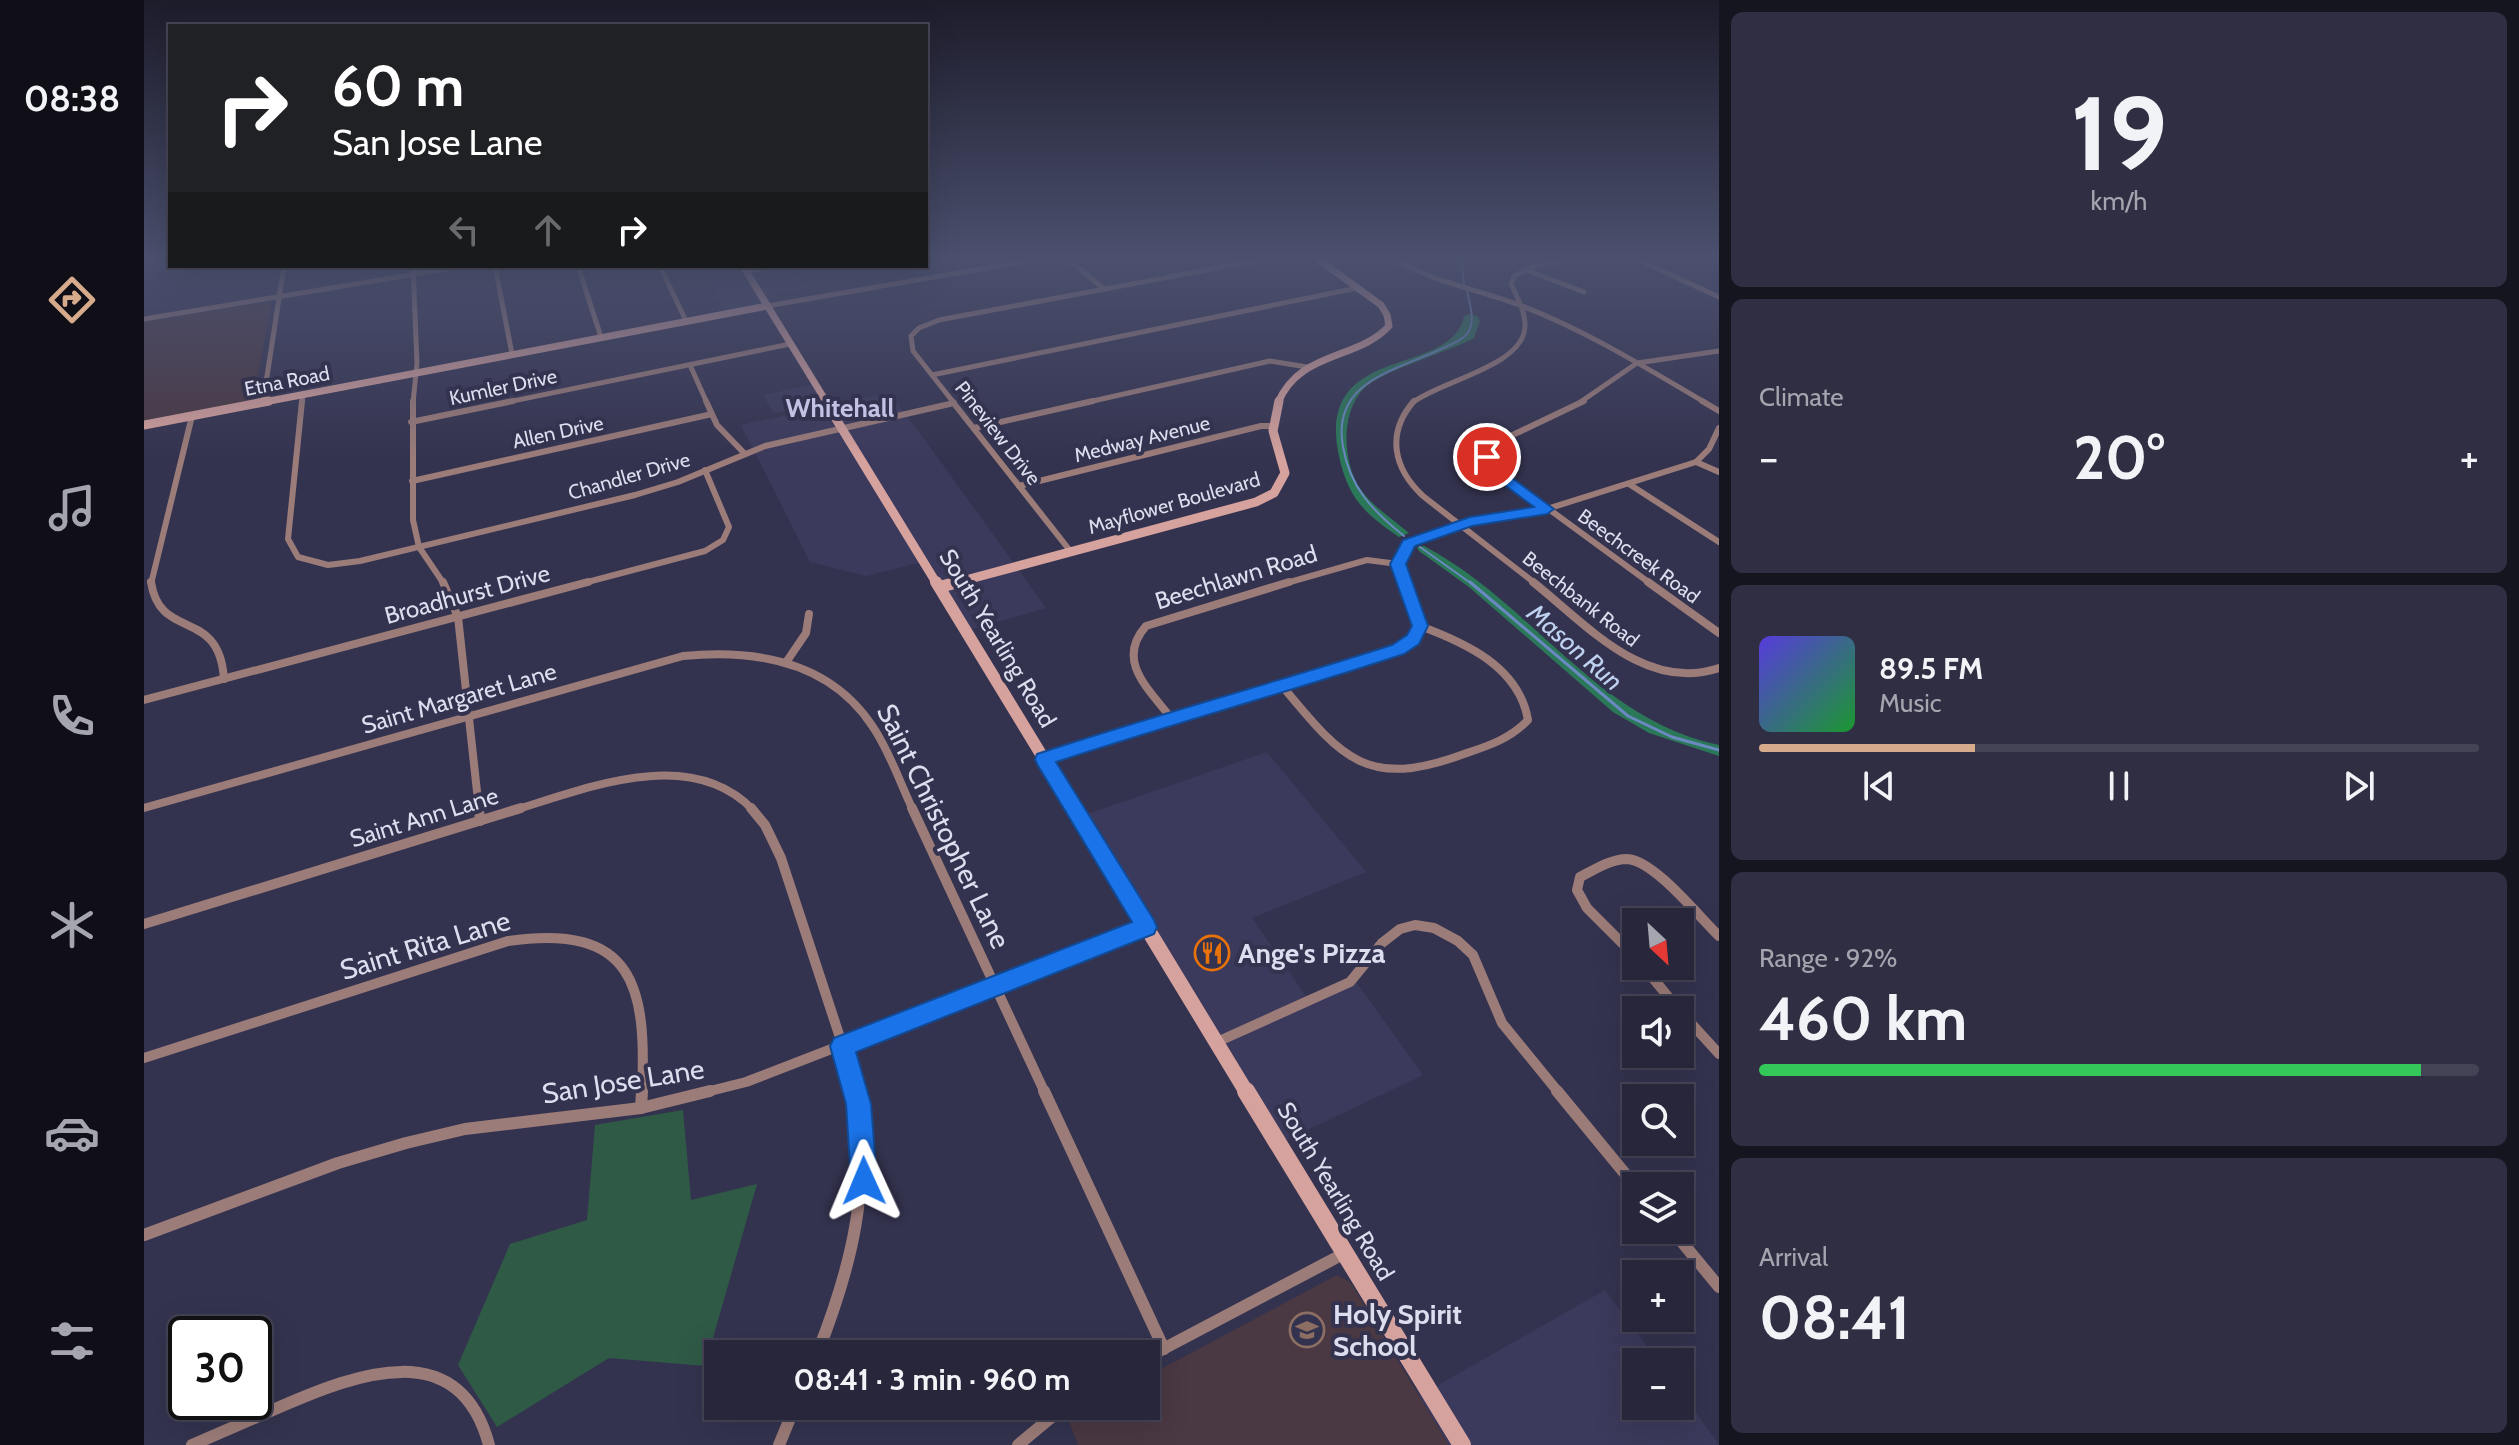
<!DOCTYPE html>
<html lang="en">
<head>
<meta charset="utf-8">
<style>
	:root { --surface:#27263b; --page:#2f2e42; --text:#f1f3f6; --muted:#a4a5af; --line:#434355; --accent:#d6ab8b }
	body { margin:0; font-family:Cabin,sans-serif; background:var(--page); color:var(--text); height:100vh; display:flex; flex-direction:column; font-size:30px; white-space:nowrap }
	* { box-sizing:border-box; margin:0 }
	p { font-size:26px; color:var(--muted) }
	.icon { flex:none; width:44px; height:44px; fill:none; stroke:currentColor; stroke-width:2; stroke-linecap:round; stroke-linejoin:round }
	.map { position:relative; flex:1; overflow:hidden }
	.details { display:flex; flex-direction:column; gap:12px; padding:12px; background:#151520; width:800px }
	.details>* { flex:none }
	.top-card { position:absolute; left:24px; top:24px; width:760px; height:244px; border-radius:0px; box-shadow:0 8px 32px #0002,0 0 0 2px var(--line); background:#202124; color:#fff; overflow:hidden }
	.needle { width:52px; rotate:154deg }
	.tools { position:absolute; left:1478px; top:908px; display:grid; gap:16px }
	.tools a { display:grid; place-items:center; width:72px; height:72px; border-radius:0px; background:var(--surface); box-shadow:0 8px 32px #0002,0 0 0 2px var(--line); font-size:40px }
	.speed { position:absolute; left:24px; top:1316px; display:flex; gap:16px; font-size:40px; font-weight:700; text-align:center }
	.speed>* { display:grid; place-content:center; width:104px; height:104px; border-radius:50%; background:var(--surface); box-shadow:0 8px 32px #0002,0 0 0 2px var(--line); line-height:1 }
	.speed .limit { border:4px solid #111; border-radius:12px; background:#fff; color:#111 }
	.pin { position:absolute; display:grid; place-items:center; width:68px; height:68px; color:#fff; margin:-34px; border:4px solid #fff; border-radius:50%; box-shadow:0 2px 8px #0007 }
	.me { position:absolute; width:88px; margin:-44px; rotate:359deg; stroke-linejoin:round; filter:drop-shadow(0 0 6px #0008) }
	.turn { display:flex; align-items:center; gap:28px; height:168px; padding:0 32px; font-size:36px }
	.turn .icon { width:104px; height:104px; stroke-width:2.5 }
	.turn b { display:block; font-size:56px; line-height:68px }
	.lanes { display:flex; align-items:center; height:76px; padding:0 32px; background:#0003; justify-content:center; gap:40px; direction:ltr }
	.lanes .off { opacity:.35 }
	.big { font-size:60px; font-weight:700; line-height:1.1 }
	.details .widget { flex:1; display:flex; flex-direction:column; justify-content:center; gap:12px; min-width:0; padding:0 28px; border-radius:12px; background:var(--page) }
	.details .dial { align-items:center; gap:0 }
	.dial b { font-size:104px; line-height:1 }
	.song { display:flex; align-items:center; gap:24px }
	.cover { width:96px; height:96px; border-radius:12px; background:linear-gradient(135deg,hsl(250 70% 55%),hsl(130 70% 35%)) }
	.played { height:8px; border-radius:4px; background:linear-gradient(90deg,var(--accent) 30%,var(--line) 30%) }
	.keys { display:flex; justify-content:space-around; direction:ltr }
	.heat { display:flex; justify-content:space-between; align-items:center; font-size:44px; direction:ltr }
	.charge { height:12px; border-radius:6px; background:linear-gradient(90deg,#34c759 92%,var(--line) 0) }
	.trip { position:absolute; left:560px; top:1340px; width:456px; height:80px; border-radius:0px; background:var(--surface); box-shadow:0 8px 32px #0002,0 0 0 2px var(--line); font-weight:700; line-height:80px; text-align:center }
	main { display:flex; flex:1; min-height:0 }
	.tabs { display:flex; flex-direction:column; width:144px; justify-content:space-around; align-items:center; background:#100f18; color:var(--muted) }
	.tabs .icon { width:56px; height:56px }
	.tabs .on { color:var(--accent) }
	.tabs b { font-size:36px; color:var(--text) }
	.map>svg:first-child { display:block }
</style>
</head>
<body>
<main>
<nav class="tabs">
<b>08:38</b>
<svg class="icon on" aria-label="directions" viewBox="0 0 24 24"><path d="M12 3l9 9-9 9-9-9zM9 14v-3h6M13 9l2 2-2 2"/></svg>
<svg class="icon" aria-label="music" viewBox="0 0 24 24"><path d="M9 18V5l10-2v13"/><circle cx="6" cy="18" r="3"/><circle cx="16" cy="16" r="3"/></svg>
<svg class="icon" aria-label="phone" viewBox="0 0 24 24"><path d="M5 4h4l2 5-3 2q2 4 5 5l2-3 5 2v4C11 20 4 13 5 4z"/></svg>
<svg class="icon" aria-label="climate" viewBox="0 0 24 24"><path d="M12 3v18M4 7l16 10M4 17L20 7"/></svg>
<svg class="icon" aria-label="car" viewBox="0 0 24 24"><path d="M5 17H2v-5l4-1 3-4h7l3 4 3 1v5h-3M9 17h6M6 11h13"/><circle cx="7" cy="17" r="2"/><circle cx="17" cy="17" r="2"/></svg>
<svg class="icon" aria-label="filters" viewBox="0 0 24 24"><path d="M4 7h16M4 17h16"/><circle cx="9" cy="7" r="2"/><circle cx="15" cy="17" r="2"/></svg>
</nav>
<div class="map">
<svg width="1575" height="1445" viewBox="0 0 1575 1445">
	<rect width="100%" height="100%" fill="#34334f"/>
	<g fill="#3c3a5c">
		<path d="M 558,266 L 599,266 L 603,272 L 647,266 L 662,289 L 617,296 L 622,305 L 583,313 Z"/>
		<path d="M 671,384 L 682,402 L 630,413 L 619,395 Z"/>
		<path d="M 745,393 L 781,440 L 902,608 L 822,631 L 779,562 L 722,576 L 666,562 L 597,425 Z"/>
		<path d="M 1123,752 L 1222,872 L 1108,918 L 1166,1002 L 1212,982 L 1279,1075 L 1136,1143 L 935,817 Z"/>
		<path d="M 1461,1290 L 1515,1362 L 1492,1362 L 1492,1406 L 1536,1406 L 1536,1390 L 1575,1445 L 1305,1445 L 1275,1396 Z"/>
	</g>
	<g fill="#4a3842">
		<path d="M 128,301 L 109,400 L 0,421 L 0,322 Z"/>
		<path d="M 1193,1275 L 1207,1283 L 1305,1445 L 934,1445 L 925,1421 L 940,1410 L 948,1406 L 1002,1406 L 1002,1377 Z"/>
	</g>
	<path fill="#2f5a46" d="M 539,1110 L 547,1200 L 613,1184 L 561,1366 L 465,1358 L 353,1427 L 314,1365 L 366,1244 L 443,1220 L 451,1125 Z"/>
	<g fill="#2b7858">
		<path d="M 1325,314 L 1333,316 L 1336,321 L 1330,338 C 1301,353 1247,368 1224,385 C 1196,407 1198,460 1215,487 C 1227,506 1249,519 1265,533 L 1255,537 C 1220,513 1204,498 1195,456 C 1170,341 1308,379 1320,316 Z"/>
		<path d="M 1280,546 C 1387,602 1452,719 1575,745 L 1575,756 L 1505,733 L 1469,712 L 1325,587 L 1275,551 L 1273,547 Z"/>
	</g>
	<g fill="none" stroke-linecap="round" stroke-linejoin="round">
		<g stroke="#6b89c1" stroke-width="2">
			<path d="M 1317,257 L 1320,284"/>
			<path d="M 1260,536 C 1229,511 1206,488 1199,447 C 1187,381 1251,371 1297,349 C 1306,345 1317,341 1323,334 C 1332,322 1326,304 1323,292"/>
			<path d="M 1276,547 L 1328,584"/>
		</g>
		<path stroke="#6b89c1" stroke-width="3" d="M 1326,582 L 1484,716 L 1528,737 L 1575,750"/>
		<g stroke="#9c7c79" stroke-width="5">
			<path d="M 922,257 L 960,289"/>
			<path d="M 1247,257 C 1287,282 1334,289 1378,306 C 1443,331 1502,368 1562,403"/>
			<path d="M 1488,257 L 1575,297"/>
			<path d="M 351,266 L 368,354"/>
			<path d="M 434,266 L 457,337"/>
			<path d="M 516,266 L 542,321"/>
			<path d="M 1380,269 L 1440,292"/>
			<path d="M 602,271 L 635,266"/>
			<path d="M 623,306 L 906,257"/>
			<path d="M 0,319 L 320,266"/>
			<path d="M 546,365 L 563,403"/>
			<path d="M 788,375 L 1213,288"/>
			<path d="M 119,402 L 140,266"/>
			<path d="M 158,403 L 159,394"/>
			<path d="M 269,403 L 273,363 L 269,266"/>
			<path d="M 359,403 L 646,344"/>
			<path d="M 810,403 L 769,351 L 767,336 L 775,328 L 795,320 L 1132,257"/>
			<path d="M 940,403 L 1126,361 L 1163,367"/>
			<path d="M 1268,403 C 1295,381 1382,366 1381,325 C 1381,311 1373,297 1367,284 L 1370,276 L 1390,266 L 1430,257"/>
			<path d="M 1435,403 L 1493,363 L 1575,351"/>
		</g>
		<g stroke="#9c7c79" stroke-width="6">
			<path d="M 158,401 L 144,539 L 154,557 L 184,565 L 216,561 L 491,495 L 534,482 L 621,446 L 810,403"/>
			<path d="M 269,401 L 269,520 L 275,547 L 300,584"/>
			<path d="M 562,401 L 573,425 L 600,453"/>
			<path d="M 808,401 L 927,552"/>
			<path d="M 1270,401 C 1242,433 1249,468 1279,496 L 1392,584"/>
			<path d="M 1440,401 L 1356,441 L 1343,457 L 1346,466 L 1507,584"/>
			<path d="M 1558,401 L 1575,411"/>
			<path d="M 267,422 L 369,401"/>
			<path d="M 830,428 L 949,401"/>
			<path d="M 1552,462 L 1575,472"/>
			<path d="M 268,481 L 568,414"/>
			<path d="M 1485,484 L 1575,542"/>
			<path d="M 875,486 L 1117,426 L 1129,426"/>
			<path d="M 7,584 L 48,416"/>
			<path d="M 436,584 L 561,551 L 579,540 L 585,527 L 561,470"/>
			<path d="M 1139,584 L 1223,560 L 1254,564"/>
			<path d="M 1261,584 L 1254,564 L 1265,543 L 1326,522 L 1387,514 L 1552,462 L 1565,449 L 1575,428"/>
		</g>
		<g stroke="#9c7c79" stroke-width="8">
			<path d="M 7,582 C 16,642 75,606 80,679"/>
			<path d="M 299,582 L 314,617 L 335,810"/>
			<path d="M 1389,582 C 1442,624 1501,693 1575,668"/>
			<path d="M 1504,582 L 1575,633"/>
			<path d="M 643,661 L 662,633 L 665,614"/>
			<path d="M 1139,687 C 1198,758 1223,790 1320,754 C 1344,746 1366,739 1384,720 C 1375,667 1322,643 1276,626"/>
			<path d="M 0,700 L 444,582"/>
			<path d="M 1027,718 C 1005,689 971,661 1002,626 L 1145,582"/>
			<path d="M 900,759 L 1254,649 L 1269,639 L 1276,626 L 1260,582"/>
			<path d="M 0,808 L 539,656 C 612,649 686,661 729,727 C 746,752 756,783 769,810"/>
			<path d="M 371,810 C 442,788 547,745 609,810"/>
		</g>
		<g stroke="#9c7c79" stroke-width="10">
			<path d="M 335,808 L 336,821"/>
			<path d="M 607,808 L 621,825 L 637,858 L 706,1068 L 711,1093"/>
			<path d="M 768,808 L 901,1093"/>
			<path d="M 0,924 L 377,808"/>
			<path d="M 1492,957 L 1443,908 L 1433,890 L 1436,877 C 1450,870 1467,859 1483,859 C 1510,860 1555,917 1575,936"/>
			<path d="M 1499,966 L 1535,1010"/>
			<path d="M 1536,1011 L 1575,1054"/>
			<path d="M 1073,1042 L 1206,982 L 1238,943 L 1256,929 L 1271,925 L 1290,928 L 1314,941 L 1329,955 L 1358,1023 L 1415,1093"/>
			<path d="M 0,1058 L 364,941 C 490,923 503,986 498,1093"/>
			<path d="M 558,1093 L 602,1082 L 1003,927"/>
		</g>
		<g stroke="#9c7c79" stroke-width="12">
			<path d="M 900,1091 L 1020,1349"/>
			<path d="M 1413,1091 L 1492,1187"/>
			<path d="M 497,1108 L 498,1091"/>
			<path d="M 1528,1230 L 1575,1287"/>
			<path d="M 0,1235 L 194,1163 L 262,1143 L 321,1129 L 497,1108 L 566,1091"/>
			<path d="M 673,1354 C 707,1269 729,1183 711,1091"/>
			<path d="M 1002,1358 L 1201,1253"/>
			<path d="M 48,1445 C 78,1432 108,1419 138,1406 C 212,1374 315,1334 345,1445"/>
			<path d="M 635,1445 L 651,1406"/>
			<path d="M 874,1445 L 921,1406"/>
		</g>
		<g stroke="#d6a29e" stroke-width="7">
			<path d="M 599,266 L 683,403"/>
			<path d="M 115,403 L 623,306"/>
			<path d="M 1134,403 C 1155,351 1214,360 1245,326 L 1243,315 L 1237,305 L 1171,257"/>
		</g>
		<g stroke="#d6a29e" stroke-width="9">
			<path d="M 681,401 L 793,584"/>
			<path d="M 0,425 L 125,401"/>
			<path d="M 807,584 L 1112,502 L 1130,493 L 1141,473 L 1129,431 L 1135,401"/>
		</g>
		<g stroke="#d6a29e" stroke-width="12">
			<path d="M 792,582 L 931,810"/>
			<path d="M 796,587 L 814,582"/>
		</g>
		<path stroke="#d6a29e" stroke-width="15" d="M 930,808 L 1103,1093"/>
		<path stroke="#d6a29e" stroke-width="18" d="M 1102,1091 L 1318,1445"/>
	</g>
	<linearGradient id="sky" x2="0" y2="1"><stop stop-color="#1d1c2b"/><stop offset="0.56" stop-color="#4a506e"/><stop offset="1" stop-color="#4a506e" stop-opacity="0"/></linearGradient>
	<rect width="1575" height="460" fill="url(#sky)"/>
	<path fill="#1a73e8" stroke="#114b97" stroke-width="2" d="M 1338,454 L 1347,454 L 1356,469 L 1410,509 L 1403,514 L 1328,526 L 1271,546 L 1262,564 L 1284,626 L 1275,644 L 1260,654 C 1145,692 1028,724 912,762 L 1010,920 L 1013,927 L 1010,934 L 712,1052 L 727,1104 L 733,1181 L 729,1190 L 720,1194 L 710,1190 L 707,1181 L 702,1104 L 686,1046 L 690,1038 L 988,922 L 893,764 L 891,759 L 893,754 C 1011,715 1130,683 1248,645 L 1263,635 L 1268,626 L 1246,564 L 1259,540 L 1326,517 L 1390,507 L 1346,474 L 1336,457 Z"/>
	<defs>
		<g id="restaurant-ring" transform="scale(1.8)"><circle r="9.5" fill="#34334f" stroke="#e8710a" stroke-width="1.5"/><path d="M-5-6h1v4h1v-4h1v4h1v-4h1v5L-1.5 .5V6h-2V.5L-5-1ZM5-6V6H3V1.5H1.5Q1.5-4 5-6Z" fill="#e8710a"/></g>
		<g id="school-ring" transform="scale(1.8)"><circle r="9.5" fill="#34334f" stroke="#8d6e63" stroke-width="1.5"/><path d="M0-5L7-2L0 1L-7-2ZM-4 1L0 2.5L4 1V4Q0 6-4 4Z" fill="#8d6e63"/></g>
	</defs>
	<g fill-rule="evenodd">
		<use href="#restaurant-ring" x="1068" y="953"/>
		<use href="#school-ring" x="1163" y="1330"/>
	</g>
	<g text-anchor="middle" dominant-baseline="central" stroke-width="8" stroke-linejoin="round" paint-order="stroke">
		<g font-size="20" fill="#dcddee" stroke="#34334f">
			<text transform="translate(143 381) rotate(-11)">Etna Road</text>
			<text transform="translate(359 387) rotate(-12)">Kumler Drive</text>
			<text transform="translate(414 432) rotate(-12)">Allen Drive</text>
			<text transform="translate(854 433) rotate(52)">Pineview Drive</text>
			<text transform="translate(998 439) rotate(-14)">Medway Avenue</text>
			<text transform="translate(485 476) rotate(-16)">Chandler Drive</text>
			<text transform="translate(1030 503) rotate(-16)">Mayflower Boulevard</text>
			<text transform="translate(1495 556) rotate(36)">Beechcreek Road</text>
			<text transform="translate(1437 599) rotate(38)">Beechbank Road</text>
		</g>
		<g font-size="24" fill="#dcddee" stroke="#34334f">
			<text transform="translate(1092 577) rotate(-17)">Beechlawn Road</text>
			<text transform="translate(323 594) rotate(-15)">Broadhurst Drive</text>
			<text transform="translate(854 638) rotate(59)">South Yearling Road</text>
			<text transform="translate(315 698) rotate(-16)">Saint Margaret Lane</text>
			<text transform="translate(280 817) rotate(-17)">Saint Ann Lane</text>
			<text transform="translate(1192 1191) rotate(59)">South Yearling Road</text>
		</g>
		<g font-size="26" font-weight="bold" fill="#c2c2e4" stroke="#34334f">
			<text x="696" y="408">Whitehall</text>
		</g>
		<g font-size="26" font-style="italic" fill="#bfd1f1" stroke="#34334f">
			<text transform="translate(1431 647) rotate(41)">Mason Run</text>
		</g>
		<g font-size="28" fill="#dcddee" stroke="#34334f">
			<text transform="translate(800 826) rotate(64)">Saint Christopher Lane</text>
			<text transform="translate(281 945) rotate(-17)">Saint Rita Lane</text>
			<text transform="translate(479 1081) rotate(-9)">San Jose Lane</text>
		</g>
		<g font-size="28" font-weight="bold" fill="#dcddee" stroke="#34334f" text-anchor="start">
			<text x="1094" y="953">Ange's Pizza</text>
			<text x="1189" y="1314">Holy Spirit<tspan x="1189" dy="32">School</tspan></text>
		</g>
	</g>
</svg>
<div class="tools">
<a><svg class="needle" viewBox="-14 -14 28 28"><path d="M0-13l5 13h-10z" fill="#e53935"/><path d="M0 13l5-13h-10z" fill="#a4a5af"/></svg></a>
<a><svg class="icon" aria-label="sound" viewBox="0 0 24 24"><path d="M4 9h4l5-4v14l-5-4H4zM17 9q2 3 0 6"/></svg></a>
<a><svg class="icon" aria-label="search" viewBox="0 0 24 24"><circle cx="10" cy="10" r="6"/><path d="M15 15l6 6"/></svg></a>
<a><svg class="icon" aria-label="layers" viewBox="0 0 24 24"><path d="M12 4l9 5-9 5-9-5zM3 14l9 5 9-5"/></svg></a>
<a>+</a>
<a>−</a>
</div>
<div class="speed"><div class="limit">30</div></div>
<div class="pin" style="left:1343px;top:457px;background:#d93025"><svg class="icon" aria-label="arrive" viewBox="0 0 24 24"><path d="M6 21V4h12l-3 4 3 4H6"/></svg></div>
<svg class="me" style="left:720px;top:1181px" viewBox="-20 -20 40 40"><path d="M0-17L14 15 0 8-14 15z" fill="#1a73e8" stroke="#fff" stroke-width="4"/></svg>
<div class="trip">08:41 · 3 min · 960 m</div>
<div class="top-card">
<div class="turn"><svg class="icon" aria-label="right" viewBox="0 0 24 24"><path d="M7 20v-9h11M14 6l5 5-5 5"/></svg><div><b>60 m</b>San Jose Lane</div></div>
<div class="lanes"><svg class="icon off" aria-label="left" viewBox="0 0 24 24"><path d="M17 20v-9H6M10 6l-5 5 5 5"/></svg><svg class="icon off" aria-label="ahead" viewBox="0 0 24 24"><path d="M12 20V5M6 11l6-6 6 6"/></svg><svg class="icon" aria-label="right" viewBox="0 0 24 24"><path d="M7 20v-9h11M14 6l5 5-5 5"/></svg></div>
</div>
</div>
<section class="details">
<div class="widget dial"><b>19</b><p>km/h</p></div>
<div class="widget"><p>Climate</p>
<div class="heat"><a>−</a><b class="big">20°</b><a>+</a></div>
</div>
<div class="widget">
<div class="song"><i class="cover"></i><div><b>89.5 FM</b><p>Music</p></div></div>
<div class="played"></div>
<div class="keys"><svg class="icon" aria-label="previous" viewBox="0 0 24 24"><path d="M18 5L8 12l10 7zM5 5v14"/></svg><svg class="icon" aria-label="pause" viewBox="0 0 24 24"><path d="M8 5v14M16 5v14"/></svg><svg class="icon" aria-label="next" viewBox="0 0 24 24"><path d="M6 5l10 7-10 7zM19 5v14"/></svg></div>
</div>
<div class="widget"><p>Range · 92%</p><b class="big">460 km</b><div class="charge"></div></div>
<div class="widget"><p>Arrival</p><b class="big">08:41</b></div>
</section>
</main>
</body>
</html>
